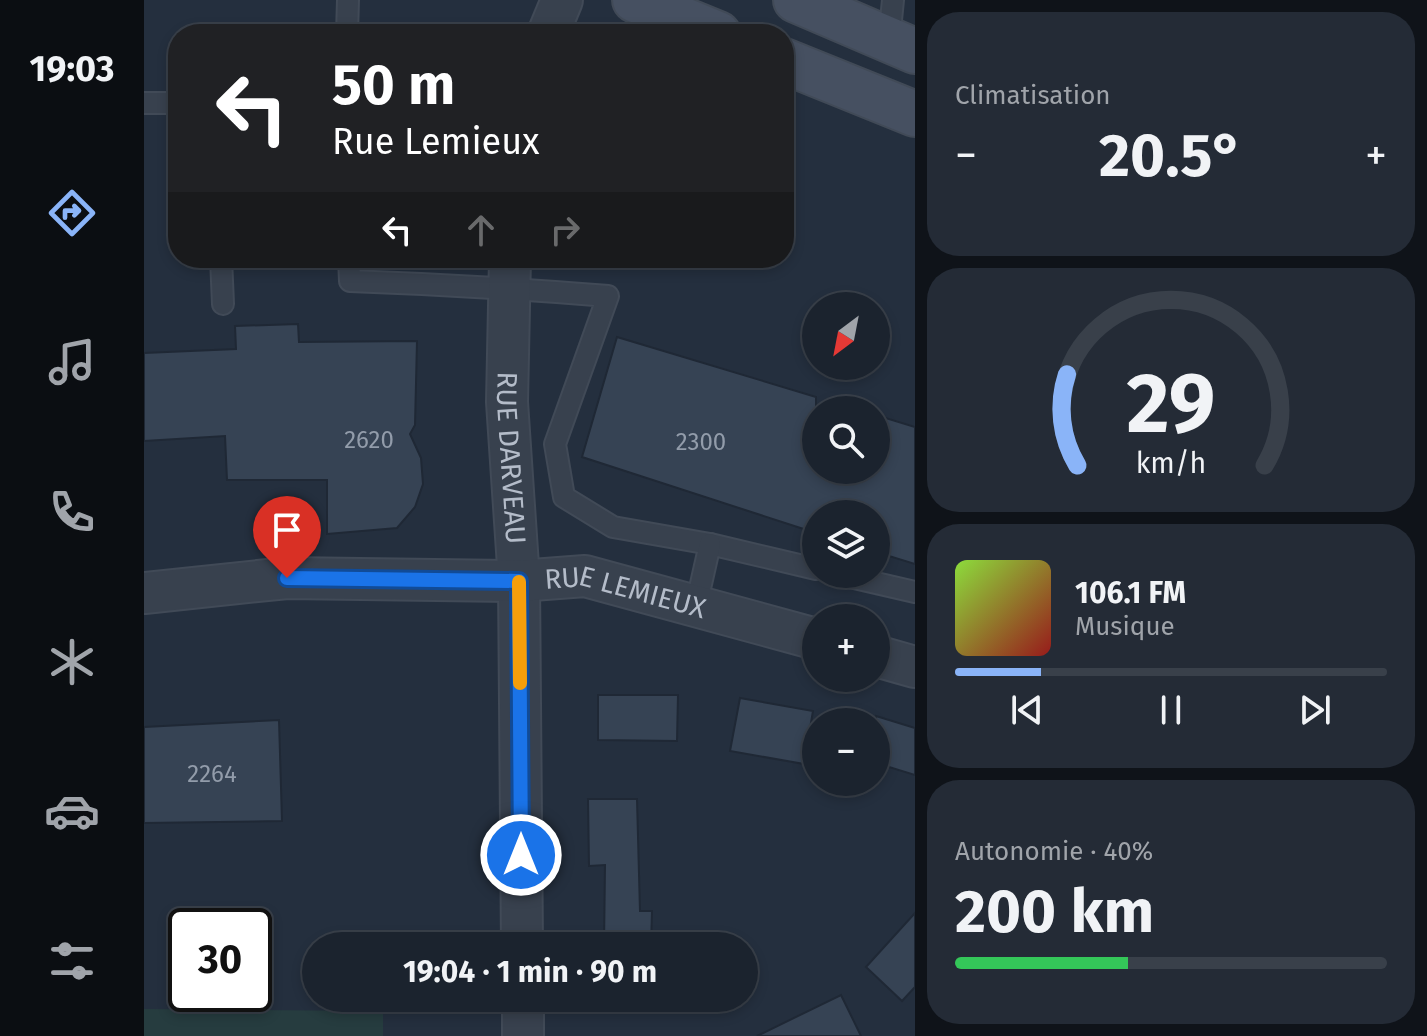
<!DOCTYPE html>
<html lang="fr">
<head>
<meta charset="utf-8">
<style>
	:root { --surface:#1b232e; --page:#242b36; --text:#f1f3f6; --muted:#a0a4aa; --line:#39404a; --accent:#8ab4f8 }
	body { margin:0; font-family:"Fira Sans",sans-serif; background:var(--page); color:var(--text); height:100vh; display:flex; flex-direction:column; font-size:30px; white-space:nowrap }
	* { box-sizing:border-box; margin:0 }
	p { font-size:26px; color:var(--muted) }
	.icon { flex:none; width:44px; height:44px; fill:none; stroke:currentColor; stroke-width:2; stroke-linecap:round; stroke-linejoin:round }
	.map { position:relative; flex:1; overflow:hidden }
	.side { display:flex; flex-direction:column; gap:12px; padding:12px; background:#0f1319; width:512px }
	.side>* { flex:none }
	.top-card { position:absolute; left:24px; top:24px; width:626px; height:244px; border-radius:32px; box-shadow:0 4px 12px #0003,0 0 0 2px var(--line); background:#202124; color:#fff; overflow:hidden }
	.needle { width:52px; rotate:212deg }
	.controls { position:absolute; left:658px; top:292px; display:grid; gap:16px }
	.controls a { display:grid; place-items:center; width:88px; height:88px; border-radius:50%; background:var(--surface); box-shadow:0 4px 12px #0003,0 0 0 2px var(--line); font-size:40px }
	.speed { position:absolute; left:24px; top:908px; display:flex; gap:16px; font-size:40px; font-weight:700; text-align:center }
	.speed>* { display:grid; place-content:center; width:104px; height:104px; border-radius:50%; background:var(--surface); box-shadow:0 4px 12px #0003,0 0 0 2px var(--line); line-height:1 }
	.speed .limit { border:4px solid #111; border-radius:12px; background:#fff; color:#111 }
	.pin { position:absolute; display:grid; place-items:center; width:68px; height:68px; color:#fff; margin:-82px -34px; border-radius:50% 50% 50% 0; rotate:-45deg; box-shadow:0 0 8px #0007 }
	.pin .icon { rotate:45deg }
	.me { position:absolute; width:88px; margin:-44px; rotate:0deg; stroke-linejoin:round; filter:drop-shadow(0 0 6px #0008) }
	.turn { display:flex; align-items:center; gap:28px; height:168px; padding:0 32px; font-size:36px }
	.turn .icon { width:104px; height:104px; stroke-width:2.5 }
	.turn b { display:block; font-size:56px; line-height:68px }
	.lanes { display:flex; align-items:center; height:76px; padding:0 32px; background:#0003; justify-content:center; gap:40px; direction:ltr }
	.lanes .off { opacity:.35 }
	.big { font-size:60px; font-weight:700; line-height:1.1 }
	.side .widget { flex:1; display:flex; flex-direction:column; justify-content:center; gap:12px; min-width:0; padding:0 28px; border-radius:32px; background:var(--page) }
	.side .dial { align-items:center; gap:0 }
	.dial svg { height:208px; overflow:visible; fill:none; stroke:var(--line); stroke-width:7; stroke-linecap:round; text-anchor:middle }
	.dial text { fill:var(--text); stroke:none }
	.song { display:flex; align-items:center; gap:24px }
	.cover { width:96px; height:96px; border-radius:12px; background:linear-gradient(135deg,hsl(90 70% 55%),hsl(0 70% 35%)) }
	.played { height:8px; border-radius:4px; background:linear-gradient(90deg,var(--accent) 20%,var(--line) 20%) }
	.keys { display:flex; justify-content:space-around; direction:ltr }
	.heat { display:flex; justify-content:space-between; align-items:center; font-size:44px; direction:ltr }
	.charge { height:12px; border-radius:6px; background:linear-gradient(90deg,#34c759 40%,var(--line) 0) }
	.trip { position:absolute; left:158px; top:932px; width:456px; height:80px; border-radius:40px; background:var(--surface); box-shadow:0 4px 12px #0003,0 0 0 2px var(--line); font-weight:700; line-height:80px; text-align:center }
	main { display:flex; flex:1; min-height:0 }
	.menu { display:flex; flex-direction:column; width:144px; justify-content:space-around; align-items:center; background:#0b0e12; color:var(--muted) }
	.menu .icon { width:56px; height:56px }
	.menu .on { color:var(--accent) }
	.menu b { font-size:36px; color:var(--text) }
	.map>svg:first-child { display:block }
</style>
</head>
<body>
<main>
<nav class="menu">
<b>19:03</b>
<svg class="icon on" aria-label="directions" viewBox="0 0 24 24"><path d="M12 3l9 9-9 9-9-9zM9 14v-3h6M13 9l2 2-2 2"/></svg>
<svg class="icon" aria-label="music" viewBox="0 0 24 24"><path d="M9 18V5l10-2v13"/><circle cx="6" cy="18" r="3"/><circle cx="16" cy="16" r="3"/></svg>
<svg class="icon" aria-label="phone" viewBox="0 0 24 24"><path d="M5 4h4l2 5-3 2q2 4 5 5l2-3 5 2v4C11 20 4 13 5 4z"/></svg>
<svg class="icon" aria-label="climate" viewBox="0 0 24 24"><path d="M12 3v18M4 7l16 10M4 17L20 7"/></svg>
<svg class="icon" aria-label="car" viewBox="0 0 24 24"><path d="M5 17H2v-5l4-1 3-4h7l3 4 3 1v5h-3M9 17h6M6 11h13"/><circle cx="7" cy="17" r="2"/><circle cx="17" cy="17" r="2"/></svg>
<svg class="icon" aria-label="filters" viewBox="0 0 24 24"><path d="M4 7h16M4 17h16"/><circle cx="9" cy="7" r="2"/><circle cx="15" cy="17" r="2"/></svg>
</nav>
<div class="map">
<svg width="771" height="1036" viewBox="0 0 771 1036">
	<rect width="100%" height="100%" fill="#242f3e"/>
	<path fill="#263c3f" d="M 0,1009 L 239,1011 L 239,1036 L 0,1036 Z"/>
	<g fill="#364354" stroke="#1f2835" stroke-width="2">
		<path d="M 154,324 L 155,342 L 273,341 L 271,425 L 266,434 L 277,458 L 279,484 L 271,507 L 253,528 L 183,534 L 183,480 L 83,480 L 81,436 L 0,441 L 0,353 L 92,349 L 91,326 Z"/>
		<path d="M 473,337 L 672,397 L 672,470 L 732,470 L 732,415 L 771,427 L 771,564 L 732,552 L 732,514 L 672,514 L 672,533 L 438,457 Z"/>
		<path d="M 454,695 L 534,695 L 533,741 L 454,740 Z"/>
		<path d="M 596,698 L 669,711 L 660,764 L 586,751 Z"/>
		<path d="M 732,716 L 771,728 L 771,775 L 732,763 Z"/>
		<path d="M 135,720 L 138,821 L 0,823 L 0,727 Z"/>
		<path d="M 444,799 L 493,799 L 496,911 L 508,911 L 507,946 L 460,946 L 461,865 L 445,866 Z"/>
		<path d="M 771,913 L 771,987 L 758,1001 L 722,967 Z"/>
		<path d="M 697,995 L 717,1036 L 613,1036 Z"/>
	</g>
	<g fill="none" stroke-linecap="round" stroke-linejoin="round">
		<g stroke="#414a57" stroke-width="24">
			<g id="lane">
				<path d="M 203,34 L 204,0"/>
				<path d="M 745,40 L 749,0"/>
				<path d="M 0,103 L 34,103"/>
				<path d="M 77,258 L 79,304"/>
				<path d="M 205,258 L 206,281 C 293,284 378,289 464,296 L 411,444 L 420,497 L 469,527 L 566,544 L 672,569"/>
				<path d="M 693,574 L 771,592"/>
				<path d="M 552,606 L 566,544"/>
			</g>
		</g>
		<g stroke="#414a57" stroke-width="44">
			<g id="street">
				<path d="M 404,34 L 418,0"/>
				<path id="s1" d="M 366,258 L 363,402 L 375,581 L 378,946"/>
				<path id="s2" d="M 0,593 L 143,578 L 375,581 L 441,576 L 672,639"/>
				<path d="M 732,656 L 771,667"/>
				<path d="M 379,998 L 379,1036"/>
			</g>
		</g>
		<g stroke="#414a57" stroke-width="48">
			<g id="secondary">
				<path d="M 491,0 L 574,34"/>
				<path d="M 652,0 L 771,51"/>
				<path d="M 640,61 L 771,114"/>
			</g>
		</g>
		<use href="#lane" stroke="#38414e" stroke-width="20"/>
		<use href="#street" stroke="#38414e" stroke-width="40"/>
		<use href="#secondary" stroke="#465061" stroke-width="44"/>
	</g>
	<g fill="none" stroke-linecap="round" stroke-linejoin="round">
		<g stroke="#114b97" stroke-width="20">
			<path id="route" d="M 143,578 L 375,581 L 377,855"/>
		</g>
		<use href="#route" stroke="#1a73e8" stroke-width="14"/>
		<path stroke="#f59e0b" stroke-width="14" d="M 375,582 L 376,683"/>
	</g>
	<g text-anchor="middle" dominant-baseline="central" stroke-width="8" stroke-linejoin="round" paint-order="stroke">
		<g font-size="24" fill="#929caa">
			<text x="225" y="440">2620</text>
			<text x="557" y="442">2300</text>
			<text x="68" y="774">2264</text>
		</g>
		<g font-size="28" fill="#b4bcc9" stroke="#1d2633">
			<text stroke="none"><textPath href="#s1" startOffset="200">RUE DARVEAU</textPath></text>
			<text stroke="none"><textPath href="#s2" startOffset="484">RUE LEMIEUX</textPath></text>
		</g>
	</g>
</svg>
<div class="controls">
<a><svg class="needle" viewBox="-14 -14 28 28"><path d="M0-13l5 13h-10z" fill="#e53935"/><path d="M0 13l5-13h-10z" fill="#a0a4aa"/></svg></a>
<a><svg class="icon" aria-label="search" viewBox="0 0 24 24"><circle cx="10" cy="10" r="6"/><path d="M15 15l6 6"/></svg></a>
<a><svg class="icon" aria-label="layers" viewBox="0 0 24 24"><path d="M12 4l9 5-9 5-9-5zM3 14l9 5 9-5"/></svg></a>
<a>+</a>
<a>−</a>
</div>
<div class="speed"><div class="limit">30</div></div>
<div class="pin" style="left:143px;top:578px;background:#d93025"><svg class="icon" aria-label="arrive" viewBox="0 0 24 24"><path d="M6 21V4h12l-3 4 3 4H6"/></svg></div>
<svg class="me" style="left:377px;top:855px" viewBox="-20 -20 40 40"><circle r="17" fill="#1a73e8" stroke="#fff" stroke-width="3"/><path d="M0-11L8 9 0 5-8 9z" fill="#fff"/></svg>
<div class="trip">19:04 · 1 min · 90 m</div>
<div class="top-card">
<div class="turn"><svg class="icon" aria-label="left" viewBox="0 0 24 24"><path d="M17 20v-9H6M10 6l-5 5 5 5"/></svg><div><b>50 m</b>Rue Lemieux</div></div>
<div class="lanes"><svg class="icon" aria-label="left" viewBox="0 0 24 24"><path d="M17 20v-9H6M10 6l-5 5 5 5"/></svg><svg class="icon off" aria-label="ahead" viewBox="0 0 24 24"><path d="M12 20V5M6 11l6-6 6 6"/></svg><svg class="icon off" aria-label="right" viewBox="0 0 24 24"><path d="M7 20v-9h11M14 6l5 5-5 5"/></svg></div>
</div>
</div>
<section class="side">
<div class="widget"><p>Climatisation</p>
<div class="heat"><a>−</a><b class="big">20.5°</b><a>+</a></div>
</div>
<div class="widget dial"><svg viewBox="0 0 100 80">
<path d="M14 69A42 42 0 1 1 86 69"/>
<path d="M14 69A42 42 0 0 1 10 34" stroke="#8ab4f8"/>
<text x="50" y="56" font-size="32" font-weight="700">29</text>
<text x="50" y="72" font-size="11">km/h</text>
</svg></div>
<div class="widget">
<div class="song"><i class="cover"></i><div><b>106.1 FM</b><p>Musique</p></div></div>
<div class="played"></div>
<div class="keys"><svg class="icon" aria-label="previous" viewBox="0 0 24 24"><path d="M18 5L8 12l10 7zM5 5v14"/></svg><svg class="icon" aria-label="pause" viewBox="0 0 24 24"><path d="M8 5v14M16 5v14"/></svg><svg class="icon" aria-label="next" viewBox="0 0 24 24"><path d="M6 5l10 7-10 7zM19 5v14"/></svg></div>
</div>
<div class="widget"><p>Autonomie · 40%</p><b class="big">200 km</b><div class="charge"></div></div>
</section>
</main>
</body>
</html>
